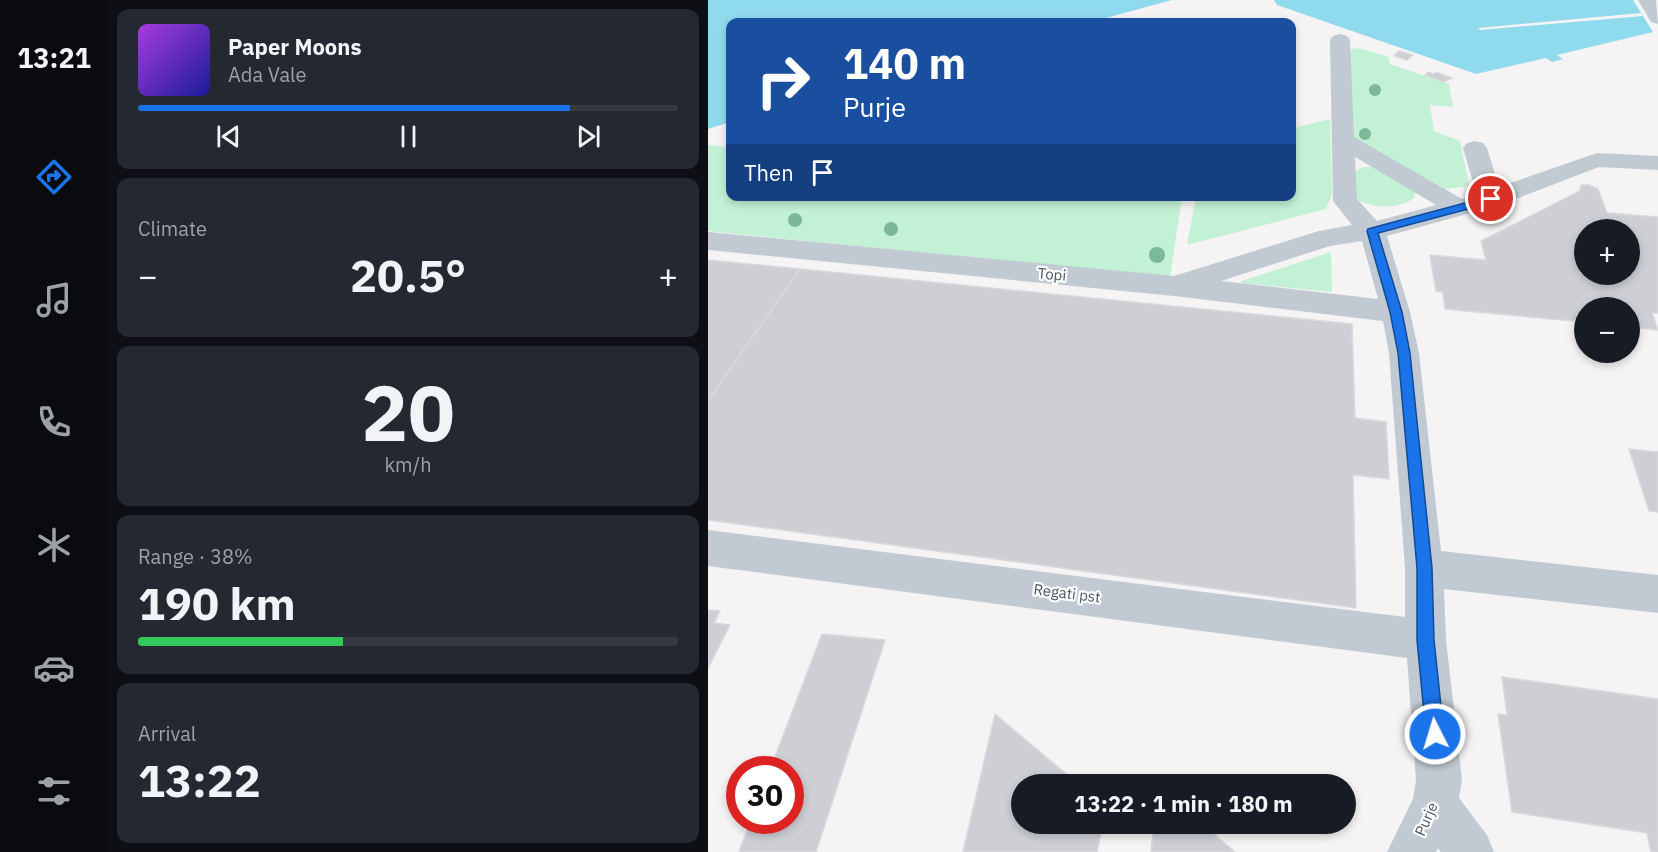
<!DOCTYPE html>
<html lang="en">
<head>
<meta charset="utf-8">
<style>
	:root { --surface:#171b24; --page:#242831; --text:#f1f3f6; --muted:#9ea1a6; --line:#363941; --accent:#1a73e8 }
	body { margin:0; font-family:"IBM Plex Sans",sans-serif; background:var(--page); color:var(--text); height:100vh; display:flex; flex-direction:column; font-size:22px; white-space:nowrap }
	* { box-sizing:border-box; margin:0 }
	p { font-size:20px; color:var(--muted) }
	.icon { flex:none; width:33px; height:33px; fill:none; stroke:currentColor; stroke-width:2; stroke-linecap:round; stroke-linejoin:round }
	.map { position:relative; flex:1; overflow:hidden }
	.drawer { display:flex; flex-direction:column; gap:9px; padding:9px; background:#0d0f14; width:600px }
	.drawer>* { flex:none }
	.top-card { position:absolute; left:18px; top:18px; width:570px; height:183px; border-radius:12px; box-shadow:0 3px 9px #0003; background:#1a4fa0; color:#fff; overflow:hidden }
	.controls { position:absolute; left:866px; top:219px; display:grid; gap:12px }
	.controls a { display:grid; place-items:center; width:66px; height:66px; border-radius:50%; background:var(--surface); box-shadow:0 3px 9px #0003; font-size:30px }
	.speed { position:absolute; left:18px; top:756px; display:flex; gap:12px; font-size:30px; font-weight:700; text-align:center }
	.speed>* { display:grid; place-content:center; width:78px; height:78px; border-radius:50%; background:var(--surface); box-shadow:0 3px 9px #0003; line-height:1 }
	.speed .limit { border:9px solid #d22; background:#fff; color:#111 }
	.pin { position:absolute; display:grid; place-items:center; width:51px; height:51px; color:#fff; margin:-26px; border:3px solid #fff; border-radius:50%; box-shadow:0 2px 6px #0007 }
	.me { position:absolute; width:66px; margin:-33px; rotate:355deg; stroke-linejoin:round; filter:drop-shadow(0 0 4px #0008) }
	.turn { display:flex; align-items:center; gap:21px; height:126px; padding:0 18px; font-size:27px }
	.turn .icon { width:78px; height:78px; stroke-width:2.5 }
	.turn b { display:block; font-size:42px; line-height:51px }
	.then { display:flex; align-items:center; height:57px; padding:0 18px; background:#0003; gap:12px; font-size:22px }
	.big { font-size:45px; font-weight:700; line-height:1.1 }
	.drawer .card { flex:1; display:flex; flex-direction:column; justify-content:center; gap:9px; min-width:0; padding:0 21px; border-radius:12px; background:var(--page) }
	.drawer .dial { align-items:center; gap:0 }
	.dial b { font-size:78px; line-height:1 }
	.song { display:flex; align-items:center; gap:18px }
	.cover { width:72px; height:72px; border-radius:9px; background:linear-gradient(135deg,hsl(280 70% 55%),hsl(240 70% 35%)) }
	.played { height:6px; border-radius:3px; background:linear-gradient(90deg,var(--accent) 80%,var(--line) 80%) }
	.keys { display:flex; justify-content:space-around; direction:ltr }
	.heat { display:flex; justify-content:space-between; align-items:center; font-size:33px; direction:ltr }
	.charge { height:9px; border-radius:4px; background:linear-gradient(90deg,#34c759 38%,var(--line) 0) }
	.trip { position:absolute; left:303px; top:774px; width:345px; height:60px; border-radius:30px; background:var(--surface); box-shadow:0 3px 9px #0003; font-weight:700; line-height:60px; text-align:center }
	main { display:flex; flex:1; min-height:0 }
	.tab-bar { display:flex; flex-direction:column; width:108px; justify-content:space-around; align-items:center; background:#090b0e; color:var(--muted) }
	.tab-bar .icon { width:42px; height:42px }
	.tab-bar .active { color:var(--accent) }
	.tab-bar b { font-size:27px; color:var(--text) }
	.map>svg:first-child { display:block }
</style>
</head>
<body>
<main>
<nav class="tab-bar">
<b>13:21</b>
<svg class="icon active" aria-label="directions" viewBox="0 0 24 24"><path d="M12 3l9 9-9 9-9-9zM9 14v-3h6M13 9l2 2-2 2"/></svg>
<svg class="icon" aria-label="music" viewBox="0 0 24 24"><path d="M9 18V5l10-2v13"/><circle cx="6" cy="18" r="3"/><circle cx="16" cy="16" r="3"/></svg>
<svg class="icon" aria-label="phone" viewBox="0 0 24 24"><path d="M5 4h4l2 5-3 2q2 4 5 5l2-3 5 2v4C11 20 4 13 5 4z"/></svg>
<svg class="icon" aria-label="climate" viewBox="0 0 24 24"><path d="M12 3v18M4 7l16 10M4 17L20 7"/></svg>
<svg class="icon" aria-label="car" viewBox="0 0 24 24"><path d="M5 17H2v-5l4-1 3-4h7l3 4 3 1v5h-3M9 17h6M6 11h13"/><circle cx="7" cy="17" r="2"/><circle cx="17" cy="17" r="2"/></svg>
<svg class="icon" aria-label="filters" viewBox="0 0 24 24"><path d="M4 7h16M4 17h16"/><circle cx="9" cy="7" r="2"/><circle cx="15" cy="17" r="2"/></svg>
</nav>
<section class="drawer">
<div class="card">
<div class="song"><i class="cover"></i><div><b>Paper Moons</b><p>Ada Vale</p></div></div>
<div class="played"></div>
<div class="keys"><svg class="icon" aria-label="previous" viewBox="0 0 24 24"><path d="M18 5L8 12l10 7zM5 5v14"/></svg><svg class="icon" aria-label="pause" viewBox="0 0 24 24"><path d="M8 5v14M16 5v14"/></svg><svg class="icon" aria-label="next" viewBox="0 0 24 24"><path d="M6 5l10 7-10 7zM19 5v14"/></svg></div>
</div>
<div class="card"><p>Climate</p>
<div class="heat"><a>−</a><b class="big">20.5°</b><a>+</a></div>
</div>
<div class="card dial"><b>20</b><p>km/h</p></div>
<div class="card"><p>Range · 38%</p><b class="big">190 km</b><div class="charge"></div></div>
<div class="card"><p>Arrival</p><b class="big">13:22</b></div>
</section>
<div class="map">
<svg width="950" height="852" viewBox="0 0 950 852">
	<rect width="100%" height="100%" fill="#f5f3f3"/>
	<g fill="#c3f1d5">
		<path d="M 651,48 L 681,57 L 682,64 L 741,84 L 745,107 L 722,105 L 726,131 L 752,141 L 761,186 L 737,189 L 642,137 L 639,54 L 644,49 Z"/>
		<path d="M 622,119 L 624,194 L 618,209 L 479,245 L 488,197 L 584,196 L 584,131 L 590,127 Z"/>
		<path d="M 0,145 L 22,147 L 22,196 L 474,197 L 462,277 L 0,231 Z"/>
		<path d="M 657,167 L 664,167 L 707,192 L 706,198 C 691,210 660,209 646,197 L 645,175 L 650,169 Z"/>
		<path d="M 623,252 L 624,292 L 533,283 L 534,281 Z"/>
	</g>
	<g fill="#90daee">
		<path d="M 0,0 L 464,0 L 383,22 L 22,22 L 22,122 L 0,129 Z"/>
		<path d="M 566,0 L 925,0 L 945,32 L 849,55 L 855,59 L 844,62 L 838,58 L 768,74 L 569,5 Z"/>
	</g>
	<path fill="#f5f3f3" d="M 933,13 L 935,16 L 772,30 L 770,28 Z"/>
	<g fill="#cdcfd5" stroke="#d7d9de" stroke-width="1.5" fill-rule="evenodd">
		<path d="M 691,51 L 705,55 L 699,60 L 686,56 Z"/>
		<path d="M 720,72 L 726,74 L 728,72 L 744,78 L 735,82 L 717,75 Z"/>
		<path d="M 873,185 L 881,185 L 890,189 L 899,213 L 950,217 L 950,313 L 944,313 L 950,330 L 921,327 L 921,308 L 876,308 L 876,322 L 737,309 L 735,292 L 728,291 L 722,255 L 778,260 L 773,241 L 872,191 ZM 876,230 L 921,230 L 921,274 L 876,274 Z"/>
		<path d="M 0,260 L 92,269 L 0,401 Z"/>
		<path d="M 92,269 L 644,324 L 647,418 L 678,422 L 681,479 L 645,475 L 648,608 L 0,520 L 0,401 Z"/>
		<path d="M 921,449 L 950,452 L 950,512 L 941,511 Z"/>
		<path d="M 0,610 L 12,611 L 6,623 L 22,625 L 0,668 Z"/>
		<path d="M 114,634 L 177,640 L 108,852 L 31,852 L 43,820 L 82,820 L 82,770 L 62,770 Z"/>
		<path d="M 794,677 L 950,699 L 950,852 L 943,852 L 939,833 L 804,812 L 790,714 L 799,715 Z"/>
		<path d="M 287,714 L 370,784 L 314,784 L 314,824 L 395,824 L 389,852 L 255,852 Z"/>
		<path d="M 446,824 L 494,824 L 527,852 L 443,852 Z"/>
	</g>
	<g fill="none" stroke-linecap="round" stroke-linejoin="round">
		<g fill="#c1cad2" fill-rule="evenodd">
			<path d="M 930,0 L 948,0 L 950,24 L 943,22 Z"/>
			<path d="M 632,34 L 639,36 L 642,40 L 646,137 L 754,199 L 769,195 L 755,148 L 759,143 L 767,141 L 775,143 L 779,148 L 791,187 L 889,153 L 950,156 L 950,170 L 891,167 L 792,205 L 679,236 L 702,312 L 711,353 L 733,551 L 950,575 L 950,613 L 736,589 L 738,640 L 754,780 L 751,798 L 779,835 L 786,852 L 733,852 L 730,848 L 728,852 L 679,852 L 705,799 L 708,780 L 699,658 L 0,566 L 0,530 L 697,617 L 697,568 L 681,353 L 675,321 L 466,296 L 0,250 L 0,232 L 466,276 L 611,231 L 644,225 L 625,201 L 622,40 L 625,36 ZM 647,157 L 728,205 L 669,221 L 649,199 ZM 654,241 L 670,299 L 513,281 L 622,246 Z"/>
		</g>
	</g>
	<g fill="#7bb799">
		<circle cx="667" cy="90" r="6"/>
		<circle cx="657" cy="134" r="6"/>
		<circle cx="87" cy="220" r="7"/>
		<circle cx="183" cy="229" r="7"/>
		<circle cx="449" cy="255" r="8"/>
	</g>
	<path fill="#1a73e8" stroke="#114b97" stroke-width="1.5" d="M 783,196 L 788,199 L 787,202 L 670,233 L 694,312 L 702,353 L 724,568 L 726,640 L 736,734 L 733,740 L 727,743 L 720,740 L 718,734 L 709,640 L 709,568 L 690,353 L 682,312 L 659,231 L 660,229 Z"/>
	<g text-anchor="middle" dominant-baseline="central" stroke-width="4.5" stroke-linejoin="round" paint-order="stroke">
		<g font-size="15" fill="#4a5661" stroke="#fff">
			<text transform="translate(344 274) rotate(5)">Topi</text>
			<text transform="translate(359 593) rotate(7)">Regati pst</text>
			<text transform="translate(718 819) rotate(-66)">Purje</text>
		</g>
	</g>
</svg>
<div class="controls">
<a>+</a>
<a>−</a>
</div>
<div class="speed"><div class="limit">30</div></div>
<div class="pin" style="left:783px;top:199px;background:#d93025"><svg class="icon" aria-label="arrive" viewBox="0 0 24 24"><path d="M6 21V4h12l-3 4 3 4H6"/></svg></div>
<svg class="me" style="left:727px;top:734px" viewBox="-20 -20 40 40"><circle r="17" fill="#1a73e8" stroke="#fff" stroke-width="3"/><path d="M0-11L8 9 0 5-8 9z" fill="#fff"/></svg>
<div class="trip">13:22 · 1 min · 180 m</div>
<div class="top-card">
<div class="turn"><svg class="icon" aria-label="right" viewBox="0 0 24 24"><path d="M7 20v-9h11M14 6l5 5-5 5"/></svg><div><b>140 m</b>Purje</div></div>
<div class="then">Then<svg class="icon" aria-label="arrive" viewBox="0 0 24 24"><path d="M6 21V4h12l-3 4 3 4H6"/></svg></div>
</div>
</div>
</main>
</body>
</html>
